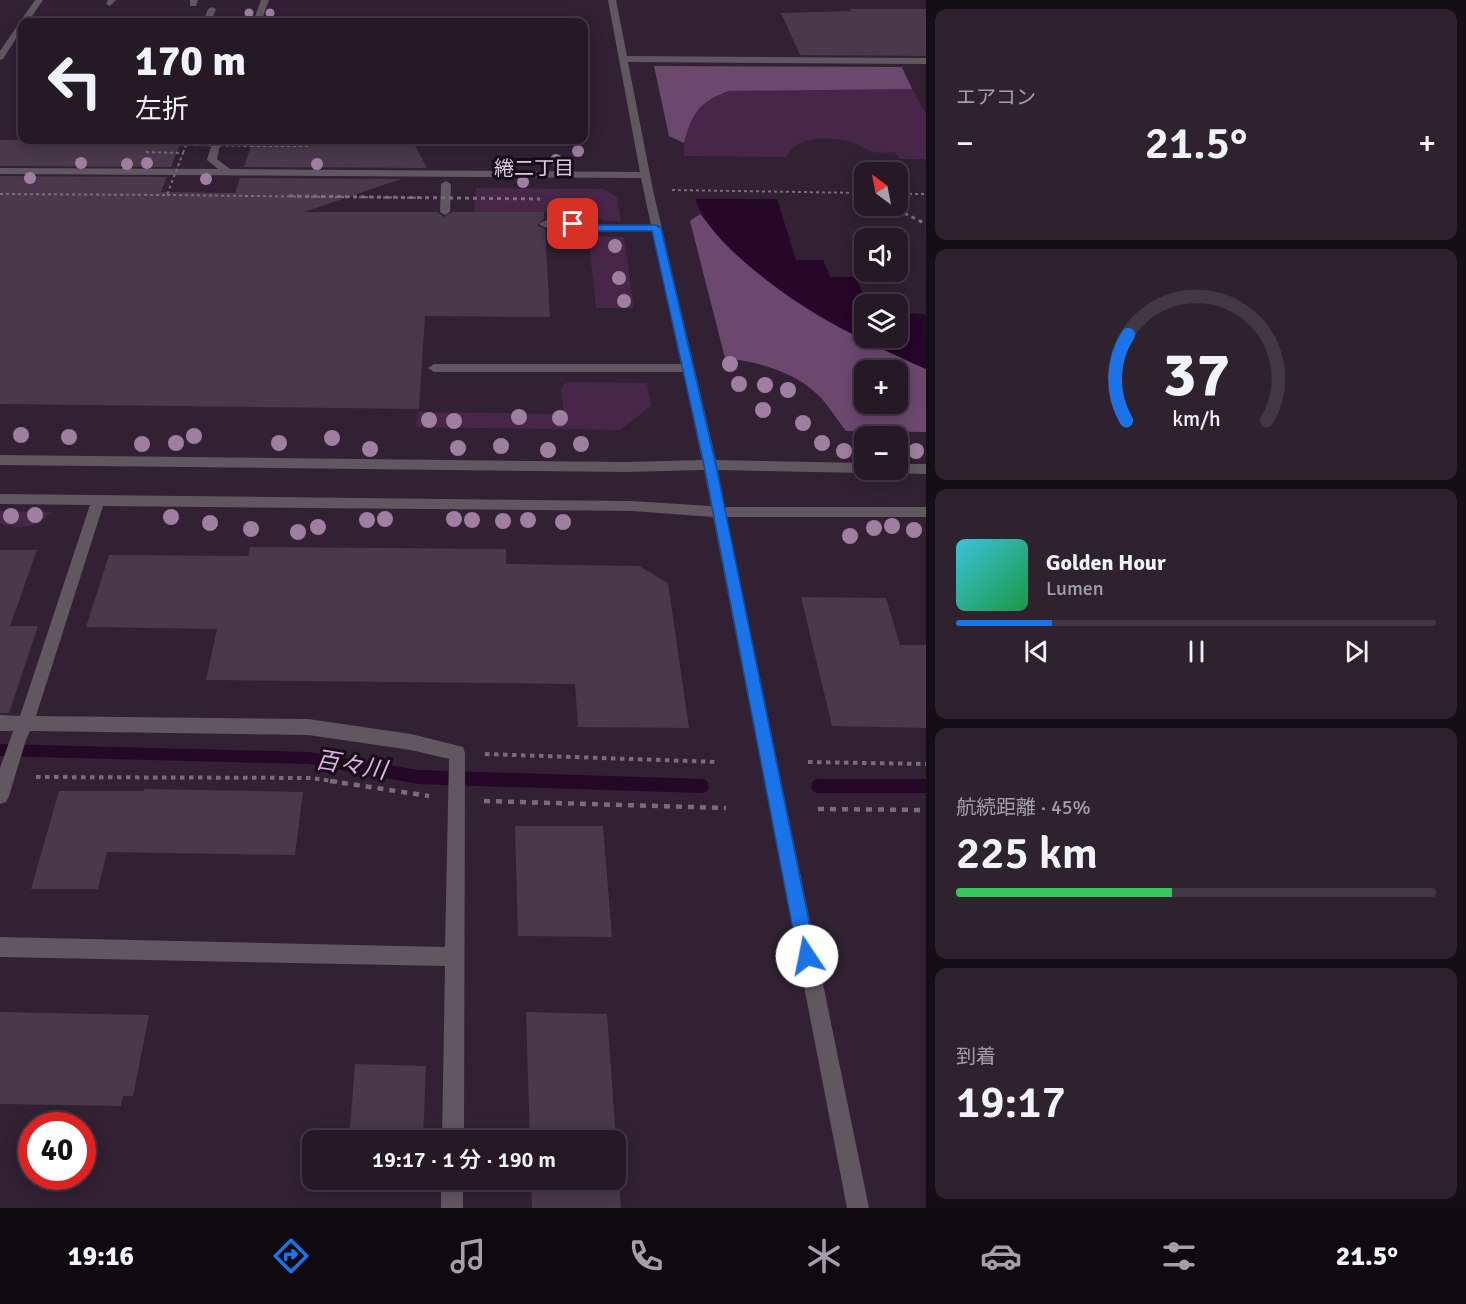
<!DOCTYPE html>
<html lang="ja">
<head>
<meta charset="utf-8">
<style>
	:root { --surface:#251926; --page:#2d222e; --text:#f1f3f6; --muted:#a3a0a7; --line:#423843; --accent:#1a73e8 }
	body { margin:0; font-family:Signika,"Noto Sans JP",sans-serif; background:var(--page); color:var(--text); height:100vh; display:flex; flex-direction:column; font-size:22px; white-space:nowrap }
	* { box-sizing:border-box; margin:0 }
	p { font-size:20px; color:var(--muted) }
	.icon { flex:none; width:33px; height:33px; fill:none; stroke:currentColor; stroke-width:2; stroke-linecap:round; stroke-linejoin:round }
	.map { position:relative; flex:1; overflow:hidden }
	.sheet { display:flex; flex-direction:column; gap:9px; padding:9px; background:#140e15; width:540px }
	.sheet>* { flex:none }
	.banner { position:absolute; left:18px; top:18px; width:570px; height:126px; border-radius:12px; box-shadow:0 3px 15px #0003,0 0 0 2px var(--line); background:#251926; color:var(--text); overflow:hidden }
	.needle { width:39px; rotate:328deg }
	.fabs { position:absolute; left:854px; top:162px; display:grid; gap:12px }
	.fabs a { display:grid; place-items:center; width:54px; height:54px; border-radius:12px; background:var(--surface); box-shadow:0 3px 15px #0003,0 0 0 2px var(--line); font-size:30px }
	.speed { position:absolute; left:18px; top:1112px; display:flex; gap:12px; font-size:30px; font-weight:700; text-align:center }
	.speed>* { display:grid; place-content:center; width:78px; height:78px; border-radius:50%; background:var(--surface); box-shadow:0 3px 15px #0003,0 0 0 2px var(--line); line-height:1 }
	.speed .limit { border:9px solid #d22; background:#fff; color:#111 }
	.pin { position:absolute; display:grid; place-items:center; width:51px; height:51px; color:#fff; margin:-26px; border-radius:12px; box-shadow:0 3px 9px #0006 }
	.me { position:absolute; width:66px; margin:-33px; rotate:349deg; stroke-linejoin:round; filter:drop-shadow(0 0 4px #0008) }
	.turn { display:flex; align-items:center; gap:21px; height:126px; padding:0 18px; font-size:27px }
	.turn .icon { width:78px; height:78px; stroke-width:2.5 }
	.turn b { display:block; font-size:42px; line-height:51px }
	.big { font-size:45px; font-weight:600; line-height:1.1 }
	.sheet .tile { flex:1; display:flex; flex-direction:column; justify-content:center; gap:9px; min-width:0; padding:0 21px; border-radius:12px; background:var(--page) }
	.sheet .dial { align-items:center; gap:0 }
	.dial svg { height:156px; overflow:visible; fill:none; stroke:var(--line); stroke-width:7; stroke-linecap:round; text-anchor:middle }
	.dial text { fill:var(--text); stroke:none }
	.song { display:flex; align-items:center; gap:18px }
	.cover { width:72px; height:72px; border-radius:9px; background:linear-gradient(135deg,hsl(190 70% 55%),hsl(140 70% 35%)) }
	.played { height:6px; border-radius:3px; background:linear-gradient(90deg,var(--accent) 20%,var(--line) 20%) }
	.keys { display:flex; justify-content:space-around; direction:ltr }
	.heat { display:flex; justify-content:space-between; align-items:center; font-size:33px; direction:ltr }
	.charge { height:9px; border-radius:4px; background:linear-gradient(90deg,#34c759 45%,var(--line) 0) }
	.trip { position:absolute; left:302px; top:1130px; width:324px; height:60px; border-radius:12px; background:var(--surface); box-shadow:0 3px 15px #0003,0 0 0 2px var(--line); font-weight:600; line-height:60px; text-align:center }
	.dock { display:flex; height:96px; justify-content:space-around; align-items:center; background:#0f0a0f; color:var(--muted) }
	.dock .icon { width:42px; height:42px }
	.dock .on { color:var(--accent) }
	.dock b { font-size:27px; color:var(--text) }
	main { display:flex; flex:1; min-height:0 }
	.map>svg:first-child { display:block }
</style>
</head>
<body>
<main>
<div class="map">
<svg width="926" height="1208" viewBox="0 0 926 1208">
	<rect width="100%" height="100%" fill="#312133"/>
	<g fill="#47264a">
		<path d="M 912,89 L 926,114 L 926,159 L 899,159 L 895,152 C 888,152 878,154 871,151 C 865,149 860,145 854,143 C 834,137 796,133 787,157 L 684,156 C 684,121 697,103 729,91 Z"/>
		<path d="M 476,188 L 604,189 L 617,197 L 621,222 L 607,221 L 575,212 L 474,212 Z"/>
		<path d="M 588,236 L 624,237 L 634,308 L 596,308 Z"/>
		<path d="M 571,382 L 647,383 L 651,406 L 620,430 L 416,427 L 417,412 L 564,414 L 561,389 L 564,384 Z"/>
		<path d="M 0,511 L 50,512 C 39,528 18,531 0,523 Z"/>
	</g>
	<g fill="#6c486f" fill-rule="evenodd">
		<path d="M 654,66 L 902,67 L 912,89 L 729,91 C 699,102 692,113 684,143 L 669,136 Z"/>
		<path d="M 700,214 C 766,294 834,328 926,369 L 926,432 L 846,431 C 838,421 831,410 823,400 C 799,373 760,362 725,358 L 690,221 ZM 864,370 L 897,370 L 897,404 L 864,404 Z"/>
	</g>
	<path fill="#260629" d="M 695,199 L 777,199 L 796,260 L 823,260 L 830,277 L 856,277 L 863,295 L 891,295 L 896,304 L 864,304 L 864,338 L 897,338 L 897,306 L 901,313 L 926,314 L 926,369 C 858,338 807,314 749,266 C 727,247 705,226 695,199 Z"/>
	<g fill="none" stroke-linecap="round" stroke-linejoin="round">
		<g fill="#260629" fill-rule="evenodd">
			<path d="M 0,744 L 309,752 L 418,770 L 702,779 L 707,781 L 709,786 L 707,791 L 702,793 L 418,784 L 309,764 L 0,756 Z"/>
			<path d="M 818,779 L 926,779 L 926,793 L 818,793 L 813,791 L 811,786 L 813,781 Z"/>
		</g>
	</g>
	<g fill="#4a384b">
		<path d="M 850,9 L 926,9 L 926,56 L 800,55 L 781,13 L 851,11 Z"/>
		<path d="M 0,140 L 182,140 L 171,167 L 0,166 Z"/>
		<path d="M 253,140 L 412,140 L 427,168 L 244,167 Z"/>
		<path d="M 0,176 L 167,177 L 161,192 L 235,193 L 240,178 L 401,179 L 304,212 L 438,212 L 444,217 L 452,212 L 544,212 L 544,219 L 537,225 L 545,229 L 550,317 L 425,316 L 419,409 L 0,404 Z"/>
		<path d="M 250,547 L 506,549 L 506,564 L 639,566 L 668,583 L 689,728 L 578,727 L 575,684 L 206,680 L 217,629 L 86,627 L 109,555 L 248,556 Z"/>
		<path d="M 0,550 L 37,550 L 10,626 L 38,626 L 9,713 L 0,713 Z"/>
		<path d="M 801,597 L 886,598 L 900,645 L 926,645 L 926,728 L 832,726 Z"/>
		<path d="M 144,789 L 303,792 L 295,855 L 107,852 L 98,889 L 31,889 L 59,791 L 144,791 Z"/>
		<path d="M 515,826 L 603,826 L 612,937 L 518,936 Z"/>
		<path d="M 0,1012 L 149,1015 L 133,1096 L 123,1096 L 121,1106 L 0,1104 Z"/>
		<path d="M 526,1012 L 607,1014 L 621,1208 L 532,1208 L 531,1179 L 615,1179 L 615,1140 L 530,1140 Z"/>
		<path d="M 355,1064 L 426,1066 L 423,1140 L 349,1140 Z"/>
	</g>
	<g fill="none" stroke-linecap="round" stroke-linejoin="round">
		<g stroke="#7a6c7b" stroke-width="2" stroke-dasharray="3 3" stroke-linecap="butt">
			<path d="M 186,145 L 189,140"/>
			<path d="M 251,146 L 310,146 L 312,140"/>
			<path d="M 672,190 L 864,193"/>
			<path d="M 897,194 L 926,194"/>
		</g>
		<path stroke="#7a6c7b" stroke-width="3" stroke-dasharray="4 4" stroke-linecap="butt" d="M 890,206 L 926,224"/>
		<g stroke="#7a6c7b" stroke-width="4" stroke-dasharray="4.5 4.5" stroke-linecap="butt">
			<path d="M 485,754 L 718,762"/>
			<path d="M 808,762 L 926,764"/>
			<path d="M 36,777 L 311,778 L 340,782"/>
		</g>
		<g stroke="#7a6c7b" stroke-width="4.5" stroke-dasharray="6 6" stroke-linecap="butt">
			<path d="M 330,781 L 429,796"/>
			<path d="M 484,801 L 726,808"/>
			<path d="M 818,809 L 926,810"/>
		</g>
		<g fill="#605760" fill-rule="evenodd">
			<path d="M 35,0 L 43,0 L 28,22 L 22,22 L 22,29 L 3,59 L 0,60 L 0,51 Z"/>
			<path d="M 108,0 L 116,0 L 110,6 L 106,4 Z"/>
			<path d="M 190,0 L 198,0 L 196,6 L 190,6 Z"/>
			<path d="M 261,0 L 269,0 L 261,22 L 253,22 Z"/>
			<path d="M 608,0 L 616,0 L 627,56 L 926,58 L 926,64 L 628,62 L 653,190 L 716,460 L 864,463 L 864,470 L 870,470 L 864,473 L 718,470 L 725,507 L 926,507 L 926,517 L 727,517 L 869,1208 L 847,1208 L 713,517 L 632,511 L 103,506 L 36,716 L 308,719 L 411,734 L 463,747 L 465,753 L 464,1140 L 442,1140 L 445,966 L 0,957 L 0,937 L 445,947 L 449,759 L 411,750 L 308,735 L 30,731 L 26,740 L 9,796 L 6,802 L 0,804 L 0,768 L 13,731 L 0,731 L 0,715 L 20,716 L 90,505 L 0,504 L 0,494 L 632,501 L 711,506 L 704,470 L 626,472 L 0,465 L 0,455 L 626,462 L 702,460 L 683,372 L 434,372 L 428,368 L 434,364 L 681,364 L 652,231 L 593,231 L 573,227 L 544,227 L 539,224 C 552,214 578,224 594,225 C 612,226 632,225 651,225 L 641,178 L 0,174 L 0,168 L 218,169 L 207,160 L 213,140 L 221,140 L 217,159 L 230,169 L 640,172 Z"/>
			<path d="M 212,7 L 216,9 L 211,22 L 203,22 L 208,9 Z"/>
			<path d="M 446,181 L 451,184 L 450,212 L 445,215 L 440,212 L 441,184 Z"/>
			<path d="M 897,464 L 926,464 L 926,474 L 892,473 L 891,470 L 897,470 Z"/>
			<rect x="441" y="1179" width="22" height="29"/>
		</g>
		<g stroke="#7a6c7b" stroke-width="2" stroke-dasharray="3 3" stroke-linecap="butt">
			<path d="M 183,153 L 186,145 L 251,146"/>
			<path d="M 0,194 L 167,195 L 183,153 L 144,152"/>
			<path d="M 167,195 L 429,198"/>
		</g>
		<path stroke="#7a6c7b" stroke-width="3" stroke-dasharray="4 4" stroke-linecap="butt" d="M 289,196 L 540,199"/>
	</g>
	<g fill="#9f7ea2">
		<circle cx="249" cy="13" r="4.5"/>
		<circle cx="270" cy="13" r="4.5"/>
		<circle cx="578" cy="151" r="6"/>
		<circle cx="556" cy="160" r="6"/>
		<circle cx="81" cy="163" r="6"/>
		<circle cx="147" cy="163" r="6"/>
		<circle cx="127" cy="164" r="6"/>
		<circle cx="317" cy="164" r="6"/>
		<circle cx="30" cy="178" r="6"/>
		<circle cx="206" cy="179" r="6"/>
		<circle cx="523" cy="182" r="6"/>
		<circle cx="615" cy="246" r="7"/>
		<circle cx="619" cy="278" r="7"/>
		<circle cx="624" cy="301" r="7"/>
		<circle cx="730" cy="364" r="8"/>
		<circle cx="739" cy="384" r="8"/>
		<circle cx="765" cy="385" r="8"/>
		<circle cx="788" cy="390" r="8"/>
		<circle cx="763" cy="410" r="8"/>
		<circle cx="519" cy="417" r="8"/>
		<circle cx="560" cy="418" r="8"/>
		<circle cx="429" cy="420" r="8"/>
		<circle cx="454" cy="421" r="8"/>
		<circle cx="803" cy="423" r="8"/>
		<circle cx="21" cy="435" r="8"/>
		<circle cx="194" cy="436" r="8"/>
		<circle cx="69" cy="437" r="8"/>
		<circle cx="332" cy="438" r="8"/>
		<circle cx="176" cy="443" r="8"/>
		<circle cx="279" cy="443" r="8"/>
		<circle cx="822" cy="443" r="8"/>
		<circle cx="142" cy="444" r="8"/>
		<circle cx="581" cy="444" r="8"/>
		<circle cx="501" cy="446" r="8"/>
		<circle cx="458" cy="448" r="8"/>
		<circle cx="370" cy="449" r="8"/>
		<circle cx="548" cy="450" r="8"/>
		<circle cx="844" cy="451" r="8"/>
		<circle cx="916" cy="451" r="8"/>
		<circle cx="35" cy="515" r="8"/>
		<circle cx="11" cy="516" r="8"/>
		<circle cx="171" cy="517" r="8"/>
		<circle cx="385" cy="519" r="8"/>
		<circle cx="454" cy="519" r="8"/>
		<circle cx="367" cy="520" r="8"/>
		<circle cx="472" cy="520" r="8"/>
		<circle cx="528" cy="520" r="8"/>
		<circle cx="503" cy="521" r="8"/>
		<circle cx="563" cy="522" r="8"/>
		<circle cx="210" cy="523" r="8"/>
		<circle cx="892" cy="526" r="8"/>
		<circle cx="318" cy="527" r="8"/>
		<circle cx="874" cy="528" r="8"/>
		<circle cx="251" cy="529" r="8"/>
		<circle cx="914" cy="530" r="8"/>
		<circle cx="298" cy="532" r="8"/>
		<circle cx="850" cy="536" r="8"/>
	</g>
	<path fill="#1a73e8" stroke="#114b97" stroke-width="1.5" d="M 573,221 L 593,225 L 656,225 L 661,228 L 716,465 L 816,956 L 813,963 L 807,965 L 801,963 L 798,956 L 704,465 L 652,231 L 593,231 L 569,226 L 569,222 Z"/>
	<g text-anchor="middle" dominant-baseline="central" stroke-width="6" stroke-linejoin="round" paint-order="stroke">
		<g font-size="20" fill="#dec9e0" stroke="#150e16">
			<text x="534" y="168">綣二丁目</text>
		</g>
		<g font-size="24" font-style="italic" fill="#e4abe9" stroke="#150e16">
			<text transform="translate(351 765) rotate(9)">百々川</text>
		</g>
	</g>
</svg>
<div class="fabs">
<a><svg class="needle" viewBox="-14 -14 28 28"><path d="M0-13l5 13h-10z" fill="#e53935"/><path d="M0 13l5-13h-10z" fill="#a3a0a7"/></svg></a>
<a><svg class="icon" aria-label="sound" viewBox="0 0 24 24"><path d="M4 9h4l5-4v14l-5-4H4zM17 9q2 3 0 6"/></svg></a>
<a><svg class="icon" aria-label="layers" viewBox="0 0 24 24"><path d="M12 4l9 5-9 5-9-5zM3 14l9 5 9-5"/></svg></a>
<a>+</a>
<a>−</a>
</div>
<div class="speed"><div class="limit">40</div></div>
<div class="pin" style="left:573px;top:224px;background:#d93025"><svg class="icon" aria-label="arrive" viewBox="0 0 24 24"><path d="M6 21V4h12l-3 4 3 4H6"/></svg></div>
<svg class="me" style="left:807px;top:956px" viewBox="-20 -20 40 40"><circle r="19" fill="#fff"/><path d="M0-13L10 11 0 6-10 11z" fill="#1a73e8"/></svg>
<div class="trip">19:17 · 1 分 · 190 m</div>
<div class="banner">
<div class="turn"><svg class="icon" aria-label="left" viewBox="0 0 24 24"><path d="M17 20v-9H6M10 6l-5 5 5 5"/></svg><div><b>170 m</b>左折</div></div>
</div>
</div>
<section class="sheet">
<div class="tile"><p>エアコン</p>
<div class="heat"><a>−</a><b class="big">21.5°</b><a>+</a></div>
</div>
<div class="tile dial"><svg viewBox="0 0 100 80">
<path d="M14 69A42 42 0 1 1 86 69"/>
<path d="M14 69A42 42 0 0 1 15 25" stroke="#1a73e8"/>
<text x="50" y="56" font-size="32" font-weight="700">37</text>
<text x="50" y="72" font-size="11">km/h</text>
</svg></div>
<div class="tile">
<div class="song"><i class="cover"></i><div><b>Golden Hour</b><p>Lumen</p></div></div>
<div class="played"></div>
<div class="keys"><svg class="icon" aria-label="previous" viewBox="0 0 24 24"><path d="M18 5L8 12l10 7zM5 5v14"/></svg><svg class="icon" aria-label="pause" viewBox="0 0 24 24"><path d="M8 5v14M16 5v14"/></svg><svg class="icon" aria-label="next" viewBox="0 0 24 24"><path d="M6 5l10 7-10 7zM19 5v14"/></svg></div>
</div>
<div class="tile"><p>航続距離 · 45%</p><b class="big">225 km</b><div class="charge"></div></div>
<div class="tile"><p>到着</p><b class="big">19:17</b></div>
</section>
</main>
<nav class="dock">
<b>19:16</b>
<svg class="icon on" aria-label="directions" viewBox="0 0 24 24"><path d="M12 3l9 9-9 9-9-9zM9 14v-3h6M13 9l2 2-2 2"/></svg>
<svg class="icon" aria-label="music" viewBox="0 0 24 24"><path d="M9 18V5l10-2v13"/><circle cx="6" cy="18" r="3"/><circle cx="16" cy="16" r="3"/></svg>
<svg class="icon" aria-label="phone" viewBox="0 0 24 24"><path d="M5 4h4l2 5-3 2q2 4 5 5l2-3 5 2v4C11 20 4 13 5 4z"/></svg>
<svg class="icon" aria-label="climate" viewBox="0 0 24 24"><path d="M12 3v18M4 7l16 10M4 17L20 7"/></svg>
<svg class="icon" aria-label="car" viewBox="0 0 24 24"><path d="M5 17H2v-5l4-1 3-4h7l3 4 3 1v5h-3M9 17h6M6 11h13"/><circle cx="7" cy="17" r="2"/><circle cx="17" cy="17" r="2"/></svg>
<svg class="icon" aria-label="filters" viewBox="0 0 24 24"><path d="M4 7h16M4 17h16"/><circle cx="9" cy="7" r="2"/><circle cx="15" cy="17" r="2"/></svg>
<b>21.5°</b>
</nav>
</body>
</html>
